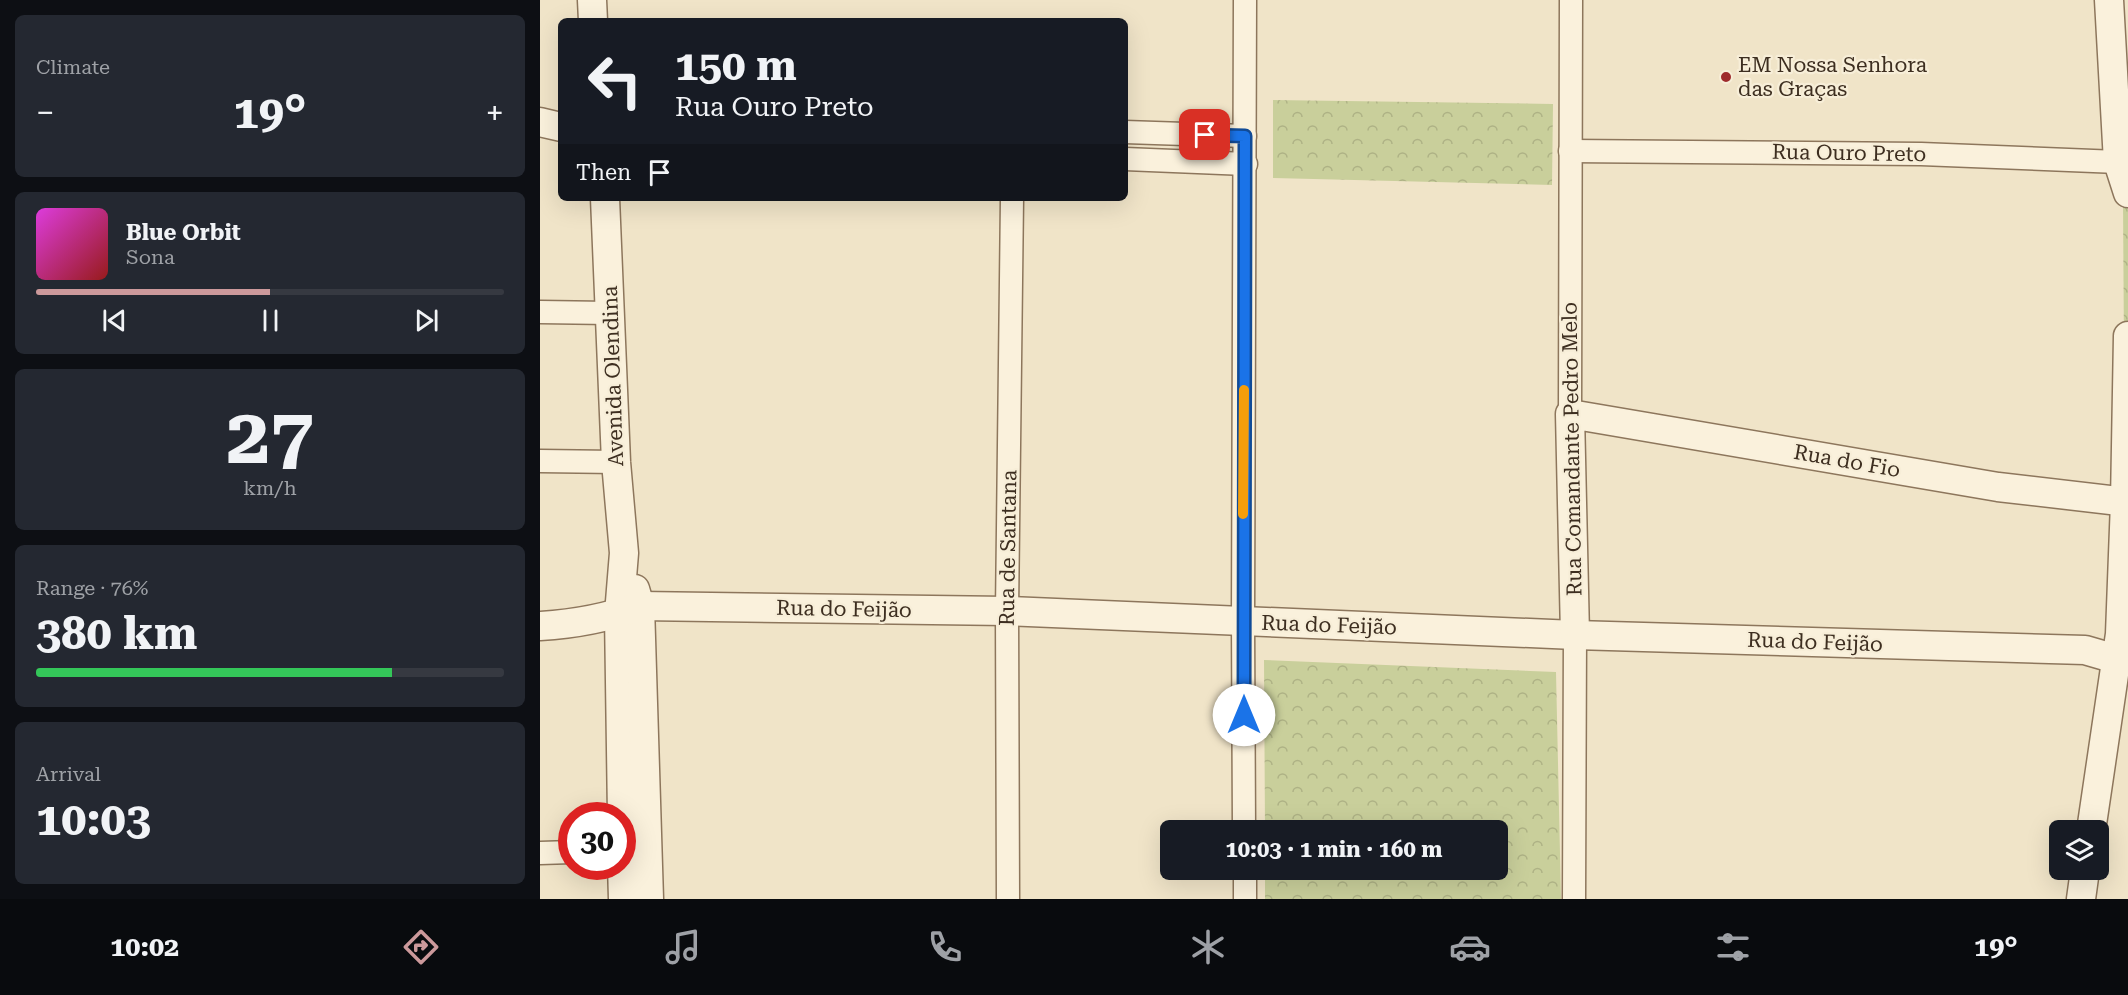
<!DOCTYPE html>
<html lang="en">
<head>
<meta charset="utf-8">
<style>
	:root { --surface:#171b24; --page:#242831; --text:#f1f3f6; --muted:#9ea1a6; --line:#363941; --accent:#cc999b }
	body { margin:0; font-family:"Roboto Serif",serif; background:var(--page); color:var(--text); height:100vh; display:flex; flex-direction:column; font-size:22px; white-space:nowrap }
	* { box-sizing:border-box; margin:0 }
	p { font-size:20px; color:var(--muted) }
	.icon { flex:none; width:33px; height:33px; fill:none; stroke:currentColor; stroke-width:2; stroke-linecap:round; stroke-linejoin:round }
	.map { position:relative; flex:1; overflow:hidden }
	.sheet { display:flex; flex-direction:column; gap:15px; padding:15px; background:#0d0f14; width:540px }
	.sheet>* { flex:none }
	.guide { position:absolute; left:18px; top:18px; width:570px; height:183px; border-radius:9px; box-shadow:0 6px 24px #0002; background:#171b24; color:var(--text); overflow:hidden }
	.controls { position:absolute; left:1509px; top:820px; display:grid; gap:12px }
	.controls a { display:grid; place-items:center; width:60px; height:60px; border-radius:9px; background:var(--surface); box-shadow:0 6px 24px #0002; font-size:30px }
	.speed { position:absolute; left:18px; top:802px; display:flex; gap:12px; font-size:30px; font-weight:700; text-align:center }
	.speed>* { display:grid; place-content:center; width:78px; height:78px; border-radius:50%; background:var(--surface); box-shadow:0 6px 24px #0002; line-height:1 }
	.speed .limit { border:9px solid #d22; background:#fff; color:#111 }
	.pin { position:absolute; display:grid; place-items:center; width:51px; height:51px; color:#fff; margin:-26px; border-radius:12px; box-shadow:0 3px 9px #0006 }
	.me { position:absolute; width:66px; margin:-33px; rotate:0deg; stroke-linejoin:round; filter:drop-shadow(0 0 4px #0008) }
	.turn { display:flex; align-items:center; gap:21px; height:126px; padding:0 18px; font-size:27px }
	.turn .icon { width:78px; height:78px; stroke-width:2.5 }
	.turn b { display:block; font-size:42px; line-height:51px }
	.then { display:flex; align-items:center; height:57px; padding:0 18px; background:#0003; gap:12px; font-size:22px }
	.big { font-size:45px; font-weight:700; line-height:1.1 }
	.sheet .tile { flex:1; display:flex; flex-direction:column; justify-content:center; gap:9px; min-width:0; padding:0 21px; border-radius:9px; background:var(--page) }
	.sheet .dial { align-items:center; gap:0 }
	.dial b { font-size:78px; line-height:1 }
	.song { display:flex; align-items:center; gap:18px }
	.cover { width:72px; height:72px; border-radius:9px; background:linear-gradient(135deg,hsl(300 70% 55%),hsl(0 70% 35%)) }
	.played { height:6px; border-radius:3px; background:linear-gradient(90deg,var(--accent) 50%,var(--line) 50%) }
	.keys { display:flex; justify-content:space-around; direction:ltr }
	.heat { display:flex; justify-content:space-between; align-items:center; font-size:33px; direction:ltr }
	.charge { height:9px; border-radius:4px; background:linear-gradient(90deg,#34c759 76%,var(--line) 0) }
	.trip { position:absolute; left:620px; top:820px; width:348px; height:60px; border-radius:9px; background:var(--surface); box-shadow:0 6px 24px #0002; font-weight:700; line-height:60px; text-align:center }
	.dock { display:flex; height:96px; justify-content:space-around; align-items:center; background:#090b0e; color:var(--muted) }
	.dock .icon { width:42px; height:42px }
	.dock .on { color:var(--accent) }
	.dock b { font-size:27px; color:var(--text) }
	main { display:flex; flex:1; min-height:0 }
	.map>svg:first-child { display:block }
</style>
</head>
<body>
<main>
<section class="sheet">
<div class="tile"><p>Climate</p>
<div class="heat"><a>−</a><b class="big">19°</b><a>+</a></div>
</div>
<div class="tile">
<div class="song"><i class="cover"></i><div><b>Blue Orbit</b><p>Sona</p></div></div>
<div class="played"></div>
<div class="keys"><svg class="icon" aria-label="previous" viewBox="0 0 24 24"><path d="M18 5L8 12l10 7zM5 5v14"/></svg><svg class="icon" aria-label="pause" viewBox="0 0 24 24"><path d="M8 5v14M16 5v14"/></svg><svg class="icon" aria-label="next" viewBox="0 0 24 24"><path d="M6 5l10 7-10 7zM19 5v14"/></svg></div>
</div>
<div class="tile dial"><b>27</b><p>km/h</p></div>
<div class="tile"><p>Range · 76%</p><b class="big">380 km</b><div class="charge"></div></div>
<div class="tile"><p>Arrival</p><b class="big">10:03</b></div>
</section>
<div class="map">
<svg width="1588" height="899" viewBox="0 0 1588 899">
	<defs>
		<pattern id="park-crowns" width="20" height="18" patternUnits="userSpaceOnUse" patternTransform="scale(1.5)"><rect width="20" height="18" fill="#c9cf9b"/><path d="M2 6a3 3 0 1 1 6 0M12 15a3 3 0 1 1 6 0" fill="none" stroke="#aeb285"/></pattern>
	</defs>
	<rect width="100%" height="100%" fill="#f0e4c8"/>
	<g fill="url(#park-crowns)">
		<path d="M 733,100 L 1013,104 L 1012,185 L 733,178 Z"/>
		<path d="M 1583,200 L 1588,200 L 1588,504 L 1585,504 Z"/>
		<path d="M 724,660 L 1016,672 L 1021,899 L 725,899 L 725,870 L 957,870 L 957,831 L 725,831 Z"/>
	</g>
	<g fill="none" stroke-linecap="round" stroke-linejoin="round">
		<g stroke="#8d765c" stroke-width="25">
			<g id="minor">
				<path d="M 585,132 L 705,136"/>
				<path d="M 1030,151 L 1381,154 L 1578,162 L 1588,164"/>
				<path d="M 585,159 L 706,164"/>
				<path d="M 0,312 L 69,313"/>
				<path d="M 1030,414 L 1031,0"/>
				<path d="M 0,461 L 76,462"/>
				<path d="M 704,831 L 703,621 L 705,0"/>
				<path d="M 82,850 L 108,849"/>
				<path d="M 0,853 L 32,852"/>
				<path d="M 705,870 L 705,899"/>
				<path d="M 468,899 L 467,611 L 472,198"/>
				<path d="M 1034,899 L 1035,635"/>
			</g>
		</g>
		<g stroke="#8d765c" stroke-width="31">
			<g id="tertiary">
				<path d="M 52,0 L 53,21"/>
				<path d="M 1569,0 L 1578,162 L 1588,193"/>
				<path d="M 0,122 L 21,127"/>
				<path d="M 65,198 L 76,462 L 84,553 L 79,614 L 82,816"/>
				<path d="M 95,589 L 100,606 L 109,899"/>
				<path d="M 0,626 C 35,624 67,618 100,606 L 467,611 L 1035,635 L 1545,650 L 1576,659 L 1588,659"/>
				<path d="M 1035,635 L 1030,414 L 1458,487 L 1588,502"/>
				<path d="M 1551,831 L 1580,634 L 1585,502 L 1588,336"/>
				<path d="M 82,864 L 83,899"/>
				<path d="M 1541,899 L 1545,870"/>
			</g>
		</g>
		<use href="#minor" stroke="#faf1dc" stroke-width="22"/>
		<use href="#tertiary" stroke="#faf1dc" stroke-width="28"/>
	</g>
	<g fill="none" stroke-linecap="round" stroke-linejoin="round">
		<g stroke="#114b97" stroke-width="15">
			<path id="route" d="M 665,135 L 705,136 L 704,715"/>
		</g>
		<use href="#route" stroke="#1a73e8" stroke-width="10"/>
		<path stroke="#f59e0b" stroke-width="10" d="M 703,514 L 704,390"/>
	</g>
	<circle fill="#9e2a2b" stroke="#f7eed8" stroke-width="2" cx="1186" cy="77" r="6"/>
	<g text-anchor="middle" dominant-baseline="central" stroke-width="4.5" stroke-linejoin="round" paint-order="stroke">
		<g font-size="21" fill="#3d2e20" stroke="#f7eed8" text-anchor="start">
			<text x="1198" y="65">EM Nossa Senhora<tspan x="1198" dy="24">das Graças</tspan></text>
		</g>
		<g font-size="21" fill="#3d2e20" stroke="#f7eed8">
			<text transform="translate(1309 153) rotate(1)">Rua Ouro Preto</text>
			<text transform="translate(73 376) rotate(-92)">Avenida Olendina</text>
			<text transform="translate(1032 449) rotate(-91)">Rua Comandante Pedro Melo</text>
			<text transform="translate(1307 461) rotate(10)">Rua do Fio</text>
			<text transform="translate(468 548) rotate(-89)">Rua de Santana</text>
			<text transform="translate(304 609) rotate(1)">Rua do Feijão</text>
			<text transform="translate(789 625) rotate(2)">Rua do Feijão</text>
			<text transform="translate(1275 642) rotate(2)">Rua do Feijão</text>
		</g>
	</g>
</svg>
<div class="controls">
<a><svg class="icon" aria-label="layers" viewBox="0 0 24 24"><path d="M12 4l9 5-9 5-9-5zM3 14l9 5 9-5"/></svg></a>
</div>
<div class="speed"><div class="limit">30</div></div>
<div class="pin" style="left:665px;top:135px;background:#d93025"><svg class="icon" aria-label="arrive" viewBox="0 0 24 24"><path d="M6 21V4h12l-3 4 3 4H6"/></svg></div>
<svg class="me" style="left:704px;top:715px" viewBox="-20 -20 40 40"><circle r="19" fill="#fff"/><path d="M0-13L10 11 0 6-10 11z" fill="#1a73e8"/></svg>
<div class="trip">10:03 · 1 min · 160 m</div>
<div class="guide">
<div class="turn"><svg class="icon" aria-label="left" viewBox="0 0 24 24"><path d="M17 20v-9H6M10 6l-5 5 5 5"/></svg><div><b>150 m</b>Rua Ouro Preto</div></div>
<div class="then">Then<svg class="icon" aria-label="arrive" viewBox="0 0 24 24"><path d="M6 21V4h12l-3 4 3 4H6"/></svg></div>
</div>
</div>
</main>
<nav class="dock">
<b>10:02</b>
<svg class="icon on" aria-label="directions" viewBox="0 0 24 24"><path d="M12 3l9 9-9 9-9-9zM9 14v-3h6M13 9l2 2-2 2"/></svg>
<svg class="icon" aria-label="music" viewBox="0 0 24 24"><path d="M9 18V5l10-2v13"/><circle cx="6" cy="18" r="3"/><circle cx="16" cy="16" r="3"/></svg>
<svg class="icon" aria-label="phone" viewBox="0 0 24 24"><path d="M5 4h4l2 5-3 2q2 4 5 5l2-3 5 2v4C11 20 4 13 5 4z"/></svg>
<svg class="icon" aria-label="climate" viewBox="0 0 24 24"><path d="M12 3v18M4 7l16 10M4 17L20 7"/></svg>
<svg class="icon" aria-label="car" viewBox="0 0 24 24"><path d="M5 17H2v-5l4-1 3-4h7l3 4 3 1v5h-3M9 17h6M6 11h13"/><circle cx="7" cy="17" r="2"/><circle cx="17" cy="17" r="2"/></svg>
<svg class="icon" aria-label="filters" viewBox="0 0 24 24"><path d="M4 7h16M4 17h16"/><circle cx="9" cy="7" r="2"/><circle cx="15" cy="17" r="2"/></svg>
<b>19°</b>
</nav>
</body>
</html>
